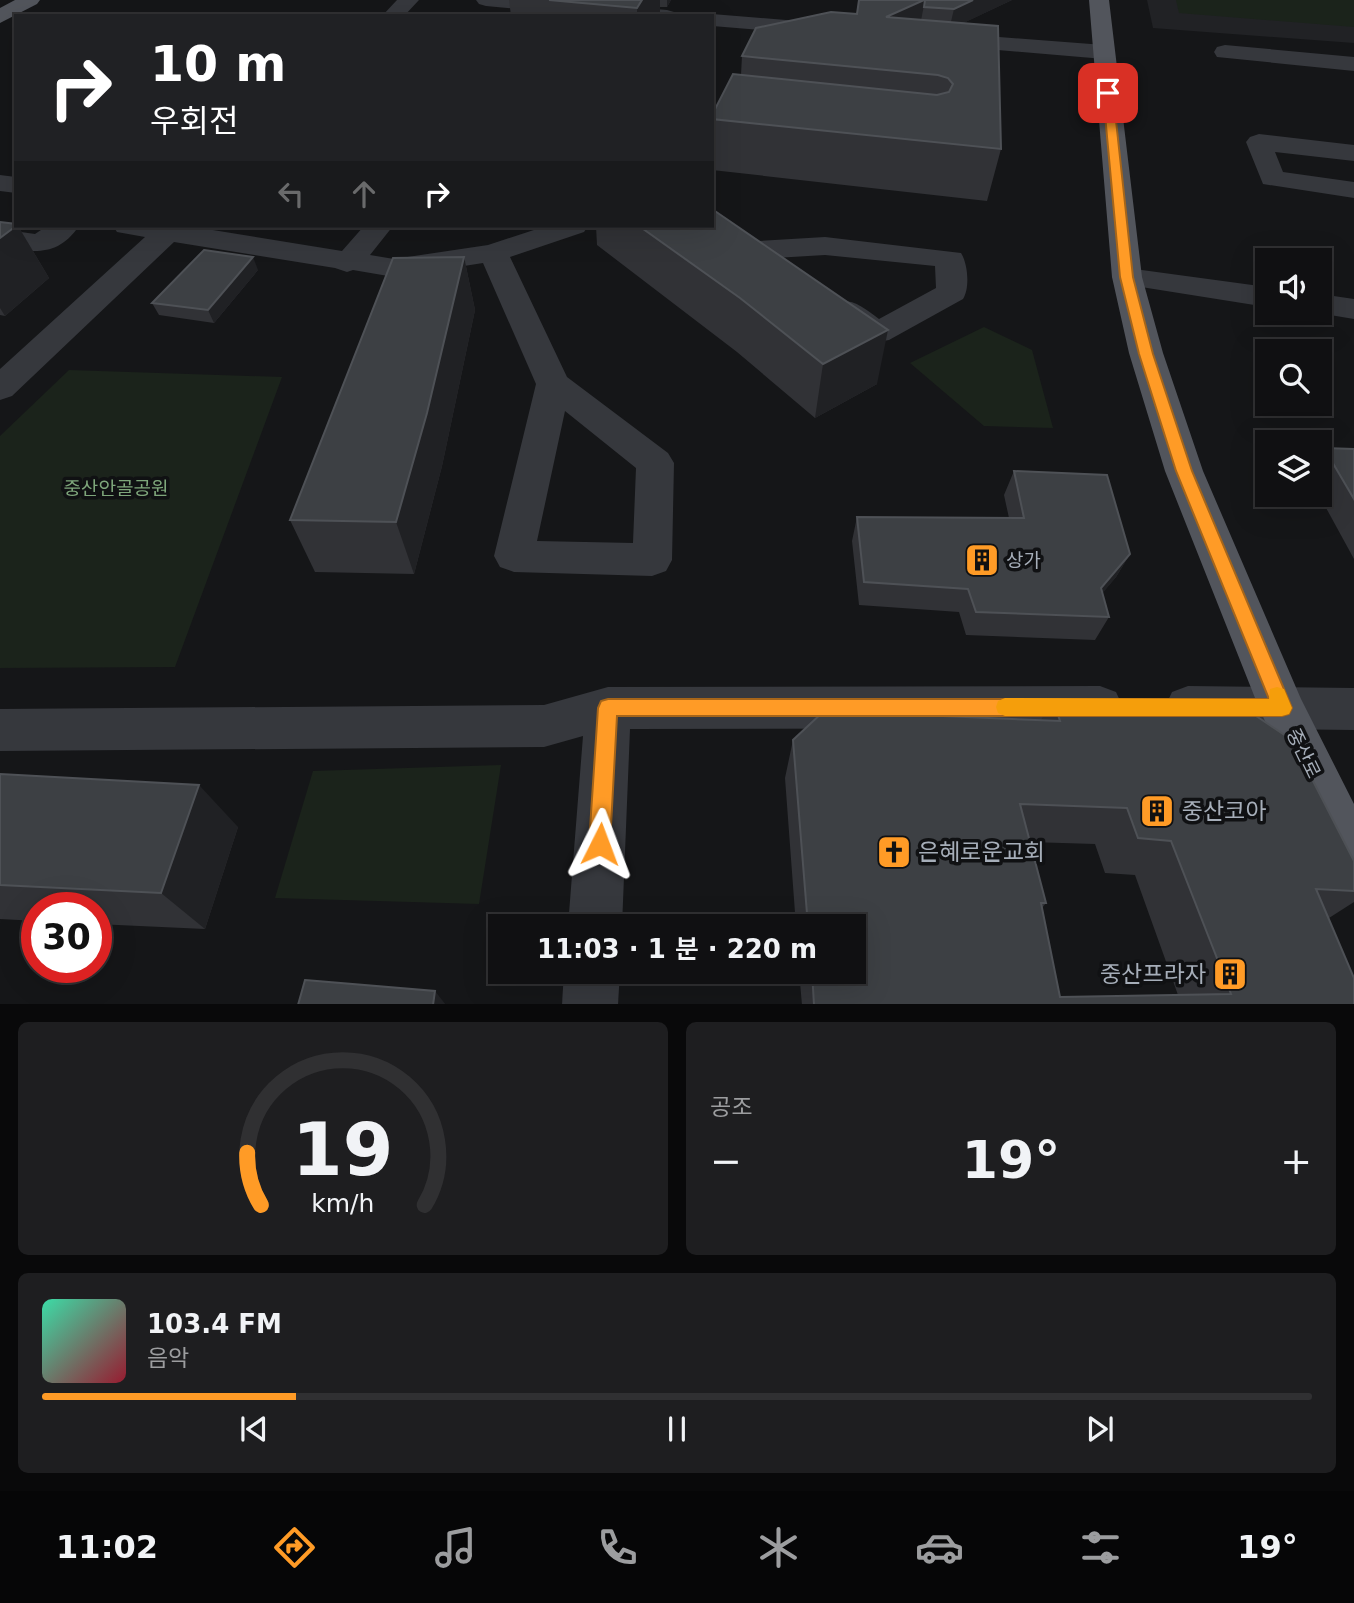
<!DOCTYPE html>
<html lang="ko">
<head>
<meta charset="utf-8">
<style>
	:root { --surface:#101012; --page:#1e1e20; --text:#f1f3f6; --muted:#9c9d9f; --line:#303032; --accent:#ff9b26 }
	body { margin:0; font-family:"DejaVu Sans","Noto Sans KR",sans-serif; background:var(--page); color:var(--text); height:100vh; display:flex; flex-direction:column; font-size:26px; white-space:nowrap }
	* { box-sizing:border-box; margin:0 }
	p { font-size:23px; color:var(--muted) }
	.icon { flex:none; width:38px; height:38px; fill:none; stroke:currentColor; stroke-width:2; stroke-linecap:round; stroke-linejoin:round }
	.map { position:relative; height:1004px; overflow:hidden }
	.details { display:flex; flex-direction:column; gap:18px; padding:18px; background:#09090a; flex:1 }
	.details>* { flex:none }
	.top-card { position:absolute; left:14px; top:14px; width:700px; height:214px; border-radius:0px; box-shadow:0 7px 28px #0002,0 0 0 2px var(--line); background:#202124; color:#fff; overflow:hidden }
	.tools { position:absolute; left:1255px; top:248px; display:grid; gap:14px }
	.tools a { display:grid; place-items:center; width:77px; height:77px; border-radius:0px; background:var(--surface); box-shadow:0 7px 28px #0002,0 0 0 2px var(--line); font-size:35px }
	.speed { position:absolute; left:21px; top:892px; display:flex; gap:14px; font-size:35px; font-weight:700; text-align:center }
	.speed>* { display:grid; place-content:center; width:91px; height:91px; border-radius:50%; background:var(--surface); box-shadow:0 7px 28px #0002,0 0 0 2px var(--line); line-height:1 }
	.speed .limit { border:10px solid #d22; background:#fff; color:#111 }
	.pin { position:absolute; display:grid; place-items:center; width:60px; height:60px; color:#fff; margin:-30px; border-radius:14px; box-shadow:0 4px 10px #0006 }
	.me { position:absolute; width:77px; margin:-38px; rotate:3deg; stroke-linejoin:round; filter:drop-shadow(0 0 5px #0008) }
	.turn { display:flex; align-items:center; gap:24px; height:147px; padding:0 21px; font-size:32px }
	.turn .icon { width:91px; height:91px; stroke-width:2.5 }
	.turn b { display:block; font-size:49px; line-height:60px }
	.lanes { display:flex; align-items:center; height:66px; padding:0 21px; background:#0003; justify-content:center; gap:35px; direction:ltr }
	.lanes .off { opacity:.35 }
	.big { font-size:52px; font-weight:600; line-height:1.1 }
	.details .widget { flex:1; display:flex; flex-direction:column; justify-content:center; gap:10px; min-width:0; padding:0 24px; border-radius:10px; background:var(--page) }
	.details .dial { align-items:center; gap:0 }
	.dial svg { height:182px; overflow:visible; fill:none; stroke:var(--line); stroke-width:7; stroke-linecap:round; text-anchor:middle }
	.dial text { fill:var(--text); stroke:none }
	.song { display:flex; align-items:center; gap:21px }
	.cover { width:84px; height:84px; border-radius:10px; background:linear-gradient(135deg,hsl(160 70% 55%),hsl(350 70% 35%)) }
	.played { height:7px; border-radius:4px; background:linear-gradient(90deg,var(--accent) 20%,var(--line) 20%) }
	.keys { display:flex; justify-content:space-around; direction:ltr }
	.heat { display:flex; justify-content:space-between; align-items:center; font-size:38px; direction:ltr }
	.details .tiles { flex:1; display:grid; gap:18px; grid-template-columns:1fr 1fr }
	.widget:last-child { grid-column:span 2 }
	.trip { position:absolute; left:488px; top:914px; width:378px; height:70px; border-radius:0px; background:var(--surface); box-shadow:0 7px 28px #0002,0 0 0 2px var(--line); font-weight:600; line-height:70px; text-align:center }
	.menu { display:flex; height:112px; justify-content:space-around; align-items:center; background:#060607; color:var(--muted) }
	.menu .icon { width:49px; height:49px }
	.menu .current { color:var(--accent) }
	.menu b { font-size:32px; color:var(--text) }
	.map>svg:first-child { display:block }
</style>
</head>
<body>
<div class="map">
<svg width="1354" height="1005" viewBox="0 0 1354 1005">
	<rect width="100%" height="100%" fill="#151618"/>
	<path fill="#212225" d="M 1147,0 L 1354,0 L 1354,43 L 1153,28 Z"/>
	<g fill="#1b231b">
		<path d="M 1176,0 L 1354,0 L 1354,27 L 1179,13 Z"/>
		<path d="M 984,327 L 1032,350 L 1053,428 L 984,426 L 910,363 Z"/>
		<path d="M 69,370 L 282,377 L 175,667 L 0,668 L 0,436 Z"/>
		<path d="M 501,765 L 479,904 L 275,898 L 313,771 Z"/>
	</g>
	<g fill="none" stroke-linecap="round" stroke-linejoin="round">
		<g fill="#36383d" fill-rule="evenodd">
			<path d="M 397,0 L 419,0 L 404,16 L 382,16 Z"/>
			<path d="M 476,0 L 556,0 L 667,10 L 674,12 L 677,16 L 594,16 L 486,6 L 479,4 Z"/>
			<path d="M 712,14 L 822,23 L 830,24 L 833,29 L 830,34 L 822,35 L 712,26 L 712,16 L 704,16 Z"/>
			<path d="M 948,33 L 1104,45 L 1112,47 L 1115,52 L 1112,57 L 1104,59 L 940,45 L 937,40 L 940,35 Z"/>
			<path d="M 1225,45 L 1354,57 L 1354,71 L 1217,57 L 1214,52 L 1217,47 Z"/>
			<path d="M 1259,134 L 1354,145 L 1354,161 L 1275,152 L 1283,172 L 1354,182 L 1354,198 L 1263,184 L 1246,142 L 1250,137 Z"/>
			<path d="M 0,175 L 16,177 L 16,193 L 0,191 Z"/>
			<path d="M 47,226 L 79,226 C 57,258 33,252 0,247 L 0,229 L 35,234 Z"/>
			<path d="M 113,226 L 188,226 L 342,251 L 364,226 L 393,226 L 370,255 L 394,259 L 488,245 L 546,226 L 588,226 L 584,232 L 510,257 L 567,377 L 668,453 L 674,463 L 672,560 L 666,571 L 652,576 L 514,572 L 500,567 L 494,556 L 536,384 L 483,263 L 394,277 L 353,270 L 347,272 L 335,268 L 174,242 L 12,396 L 0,400 L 0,369 L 145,237 L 117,232 ZM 565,411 L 636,468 L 633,543 L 537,541 Z"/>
			<path d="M 825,237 L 961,253 C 968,264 970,288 963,299 L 889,340 C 868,346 840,327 828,309 L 833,302 C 852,297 864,308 879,319 L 936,288 L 935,266 L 825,255 L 759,259 L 749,256 L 744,250 L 749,244 L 759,241 Z"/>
			<path d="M 1127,268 L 1267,287 L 1267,307 L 1116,283 L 1112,277 L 1116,271 Z"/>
			<path d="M 1320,294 L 1354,299 L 1354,319 L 1318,313 Z"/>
			<path d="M 1100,686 L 1116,692 L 1123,707 L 1116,722 L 1100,728 L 630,729 L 622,926 L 568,926 L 583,736 L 544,747 L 0,751 L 0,709 L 544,705 L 608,687 Z"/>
			<path d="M 1188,686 L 1354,688 L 1354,730 L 1188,728 L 1172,722 L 1165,707 L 1172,692 Z"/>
			<path d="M 564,971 L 620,971 L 618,1005 L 562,1005 Z"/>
		</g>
		<g fill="#52555c" fill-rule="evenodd">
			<path d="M 15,0 L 40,0 L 37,4 L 0,23 L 0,8 Z"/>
			<path d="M 1089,0 L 1109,0 L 1142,277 L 1163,353 L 1203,471 L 1301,699 L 1354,804 L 1354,884 L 1336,876 L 1259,708 L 1165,471 L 1129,353 L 1112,277 Z"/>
		</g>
	</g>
	<g fill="#313236" fill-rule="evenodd">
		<path d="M 509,0 L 671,0 L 667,7 L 660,7 L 660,16 L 511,16 Z"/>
		<path d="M 859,0 L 1012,0 L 963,23 L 1001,149 L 987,201 L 712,170 L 712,115 L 741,75 L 742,56 L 857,14 Z"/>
		<path d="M 0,222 L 18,226 L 49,278 L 5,316 L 0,315 Z"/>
		<path d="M 596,226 L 712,226 L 877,384 L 815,418 L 737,352 L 597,245 Z"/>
		<path d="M 464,257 L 475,310 L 442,466 L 414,574 L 315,572 L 290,520 Z"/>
		<path d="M 258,270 L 214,323 L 159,315 L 152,303 Z"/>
		<path d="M 1324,448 L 1354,449 L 1354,559 L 1319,495 L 1320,454 Z"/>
		<path d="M 1014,471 L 1130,554 L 1116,577 L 1102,593 L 1109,617 L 1095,640 L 966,635 L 959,612 L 859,605 L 852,541 L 857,517 L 1009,518 L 1004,495 Z"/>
		<path d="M 1053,700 L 1354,861 L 1354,902 L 1329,918 L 1354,1005 L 802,1005 L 799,971 L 854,971 L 854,926 L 796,926 L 785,778 L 793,740 L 1041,720 ZM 1030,842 L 1095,844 L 1105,873 L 1135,875 L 1178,995 L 1060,997 L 1042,908 L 1046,903 Z"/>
		<path d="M 0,774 L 238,827 L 205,929 L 96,924 L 96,908 L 37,908 L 37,921 L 0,919 Z"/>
	</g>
	<g fill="#202124">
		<path d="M 642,0 L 660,0 L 660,16 L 637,16 L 637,8 Z"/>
		<path d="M 667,0 L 671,0 L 667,7 Z"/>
		<path d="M 924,0 L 925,0 L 916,46 L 886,17 Z"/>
		<path d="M 973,0 L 1012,0 L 949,30 L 954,9 Z"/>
		<path d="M 16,226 L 18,226 L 49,278 L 5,316 L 0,308 L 0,238 Z"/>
		<path d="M 253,257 L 258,270 L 214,323 L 208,310 Z"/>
		<path d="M 464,257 L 475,310 L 442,466 L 414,574 L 396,522 Z"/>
		<path d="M 888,330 L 877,384 L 815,418 L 823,364 Z"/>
		<path d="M 1130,554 L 1116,577 L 1088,611 L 1101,588 Z"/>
		<path d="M 199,785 L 238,827 L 205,929 L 161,893 Z"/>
		<path d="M 435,991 L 446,1005 L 433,1005 Z"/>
	</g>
	<g fill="#3d4044" stroke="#4e5156" stroke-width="2" fill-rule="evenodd">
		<path d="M 549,0 L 642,0 L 637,8 Z"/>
		<path d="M 859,0 L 924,0 L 886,17 L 998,26 L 1001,149 L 712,119 L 712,115 L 733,74 L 937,95 L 949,92 L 953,84 L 948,78 L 938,75 L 742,56 L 756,28 L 831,12 L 857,14 Z"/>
		<path d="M 925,0 L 973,0 L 954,9 L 924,7 Z"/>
		<path d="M 712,209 L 888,330 L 823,364 L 740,298 L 639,226 L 712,226 Z"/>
		<path d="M 0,222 L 16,224 L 16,226 L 0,238 Z"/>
		<path d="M 204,250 L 253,257 L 208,310 L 152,303 Z"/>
		<path d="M 464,257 L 427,413 L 396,522 L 290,520 L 393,258 Z"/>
		<path d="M 1324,448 L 1354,449 L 1354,499 Z"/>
		<path d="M 1014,471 L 1107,475 L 1130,554 L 1101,588 L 1109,617 L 976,612 L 968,589 L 864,582 L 857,517 L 1024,518 Z"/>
		<path d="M 1053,700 L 1238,704 L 1292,740 L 1354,861 L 1354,891 L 1316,889 L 1354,978 L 1354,1005 L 814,1005 L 812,971 L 854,971 L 854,926 L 808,926 L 793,740 L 824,711 L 1060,721 ZM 1020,804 L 1127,808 L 1138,838 L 1171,841 L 1231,994 L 1060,997 L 1041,903 L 1046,903 Z"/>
		<path d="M 0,774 L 199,785 L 161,893 L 0,885 Z"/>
		<path d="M 305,980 L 435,991 L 433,1005 L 298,1005 Z"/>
	</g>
	<path fill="#ff9b26" stroke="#a66519" stroke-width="2" d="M 1108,90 L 1113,93 L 1133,277 L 1153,354 L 1192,471 L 1292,708 L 1289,714 L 1282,716 L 617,716 L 610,844 L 607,851 L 600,854 L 592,851 L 589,844 L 598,708 L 601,701 L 608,699 L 1269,699 L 1176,471 L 1139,354 L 1120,277 L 1103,93 Z"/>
	<path fill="#f59e0b" d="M 1277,687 L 1284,689 L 1292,708 L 1289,714 L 1282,716 L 1005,716 L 998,713 L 996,707 L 998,701 L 1005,698 L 1269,699 L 1270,689 Z"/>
	<defs>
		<g id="building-square" transform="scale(1.75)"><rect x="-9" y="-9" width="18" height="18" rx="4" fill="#ff9b26" stroke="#101113"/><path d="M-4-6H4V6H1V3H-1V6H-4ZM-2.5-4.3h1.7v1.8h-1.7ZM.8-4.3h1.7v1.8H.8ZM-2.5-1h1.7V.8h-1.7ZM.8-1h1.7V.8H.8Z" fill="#111"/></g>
		<g id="church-square" transform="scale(1.75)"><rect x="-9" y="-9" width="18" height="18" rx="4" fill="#ff9b26" stroke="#101113"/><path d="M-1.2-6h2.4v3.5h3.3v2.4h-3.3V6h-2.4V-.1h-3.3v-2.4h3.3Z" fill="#111"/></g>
	</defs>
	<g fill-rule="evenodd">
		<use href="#building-square" x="982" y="560"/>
		<use href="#building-square" x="1157" y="811"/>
		<use href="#church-square" x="894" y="852"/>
		<use href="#building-square" x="1230" y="974"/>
	</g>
	<g text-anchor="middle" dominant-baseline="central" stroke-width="7" stroke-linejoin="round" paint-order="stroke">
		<g font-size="19" fill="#7ea67b" stroke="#101113">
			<text x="116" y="488">중산안골공원</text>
		</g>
		<g font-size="19" fill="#a6aeb9" stroke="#101113" text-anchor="start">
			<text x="1006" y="560">상가</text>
		</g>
		<g font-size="19" fill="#a6aeb9" stroke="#101113">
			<text transform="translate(1304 753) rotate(64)">중산로</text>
		</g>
		<g font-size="23" fill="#a6aeb9" stroke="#101113" text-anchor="start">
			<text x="1182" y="811">중산코아</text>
			<text x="918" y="852">은혜로운교회</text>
			<text x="1206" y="974" text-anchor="end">중산프라자</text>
		</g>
	</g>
</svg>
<div class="tools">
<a><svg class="icon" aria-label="sound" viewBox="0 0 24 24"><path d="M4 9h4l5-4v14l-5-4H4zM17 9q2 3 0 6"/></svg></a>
<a><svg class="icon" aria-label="search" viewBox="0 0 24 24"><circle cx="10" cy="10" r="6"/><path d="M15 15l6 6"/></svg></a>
<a><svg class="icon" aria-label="layers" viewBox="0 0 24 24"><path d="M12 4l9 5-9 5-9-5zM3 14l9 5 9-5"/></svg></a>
</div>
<div class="speed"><div class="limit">30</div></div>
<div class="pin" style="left:1108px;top:93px;background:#d93025"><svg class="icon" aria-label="arrive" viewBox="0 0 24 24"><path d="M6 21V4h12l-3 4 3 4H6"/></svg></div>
<svg class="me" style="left:600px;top:844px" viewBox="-20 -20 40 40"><path d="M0-17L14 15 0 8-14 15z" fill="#ff9b26" stroke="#fff" stroke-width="4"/></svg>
<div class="trip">11:03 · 1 분 · 220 m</div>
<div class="top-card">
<div class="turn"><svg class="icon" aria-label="right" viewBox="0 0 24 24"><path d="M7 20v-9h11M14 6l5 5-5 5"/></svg><div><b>10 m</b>우회전</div></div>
<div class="lanes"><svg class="icon off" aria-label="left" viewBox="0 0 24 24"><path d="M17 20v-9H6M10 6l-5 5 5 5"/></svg><svg class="icon off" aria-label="ahead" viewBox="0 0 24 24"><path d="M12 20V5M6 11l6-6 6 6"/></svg><svg class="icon" aria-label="right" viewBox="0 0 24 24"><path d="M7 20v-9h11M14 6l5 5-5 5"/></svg></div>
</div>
</div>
<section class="details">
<div class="tiles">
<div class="widget dial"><svg viewBox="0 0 100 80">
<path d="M14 69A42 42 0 1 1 86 69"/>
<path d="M14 69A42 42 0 0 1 8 46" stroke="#ff9b26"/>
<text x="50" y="56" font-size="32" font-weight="700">19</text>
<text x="50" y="72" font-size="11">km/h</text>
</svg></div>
<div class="widget"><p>공조</p>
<div class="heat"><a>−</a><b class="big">19°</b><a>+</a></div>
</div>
<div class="widget">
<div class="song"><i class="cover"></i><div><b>103.4 FM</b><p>음악</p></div></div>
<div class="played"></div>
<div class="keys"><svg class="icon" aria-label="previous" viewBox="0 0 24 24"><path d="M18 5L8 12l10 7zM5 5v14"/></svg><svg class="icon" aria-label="pause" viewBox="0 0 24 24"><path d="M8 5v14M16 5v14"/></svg><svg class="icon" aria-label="next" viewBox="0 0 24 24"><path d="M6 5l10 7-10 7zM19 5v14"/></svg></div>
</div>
</div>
</section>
<nav class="menu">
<b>11:02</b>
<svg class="icon current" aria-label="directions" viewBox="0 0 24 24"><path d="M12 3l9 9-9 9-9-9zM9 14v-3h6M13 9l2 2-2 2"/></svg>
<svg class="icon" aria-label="music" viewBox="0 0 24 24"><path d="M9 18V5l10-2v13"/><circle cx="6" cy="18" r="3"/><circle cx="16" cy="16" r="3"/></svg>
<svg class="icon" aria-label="phone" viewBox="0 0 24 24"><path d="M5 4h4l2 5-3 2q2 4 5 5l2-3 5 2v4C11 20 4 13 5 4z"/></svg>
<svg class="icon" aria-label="climate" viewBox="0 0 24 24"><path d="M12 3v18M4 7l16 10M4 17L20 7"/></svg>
<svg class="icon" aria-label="car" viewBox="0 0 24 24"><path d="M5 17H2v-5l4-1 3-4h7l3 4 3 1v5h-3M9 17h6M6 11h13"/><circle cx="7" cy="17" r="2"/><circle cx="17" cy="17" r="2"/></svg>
<svg class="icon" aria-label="filters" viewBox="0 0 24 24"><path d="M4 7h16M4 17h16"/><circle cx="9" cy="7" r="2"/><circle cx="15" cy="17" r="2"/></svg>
<b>19°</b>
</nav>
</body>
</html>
